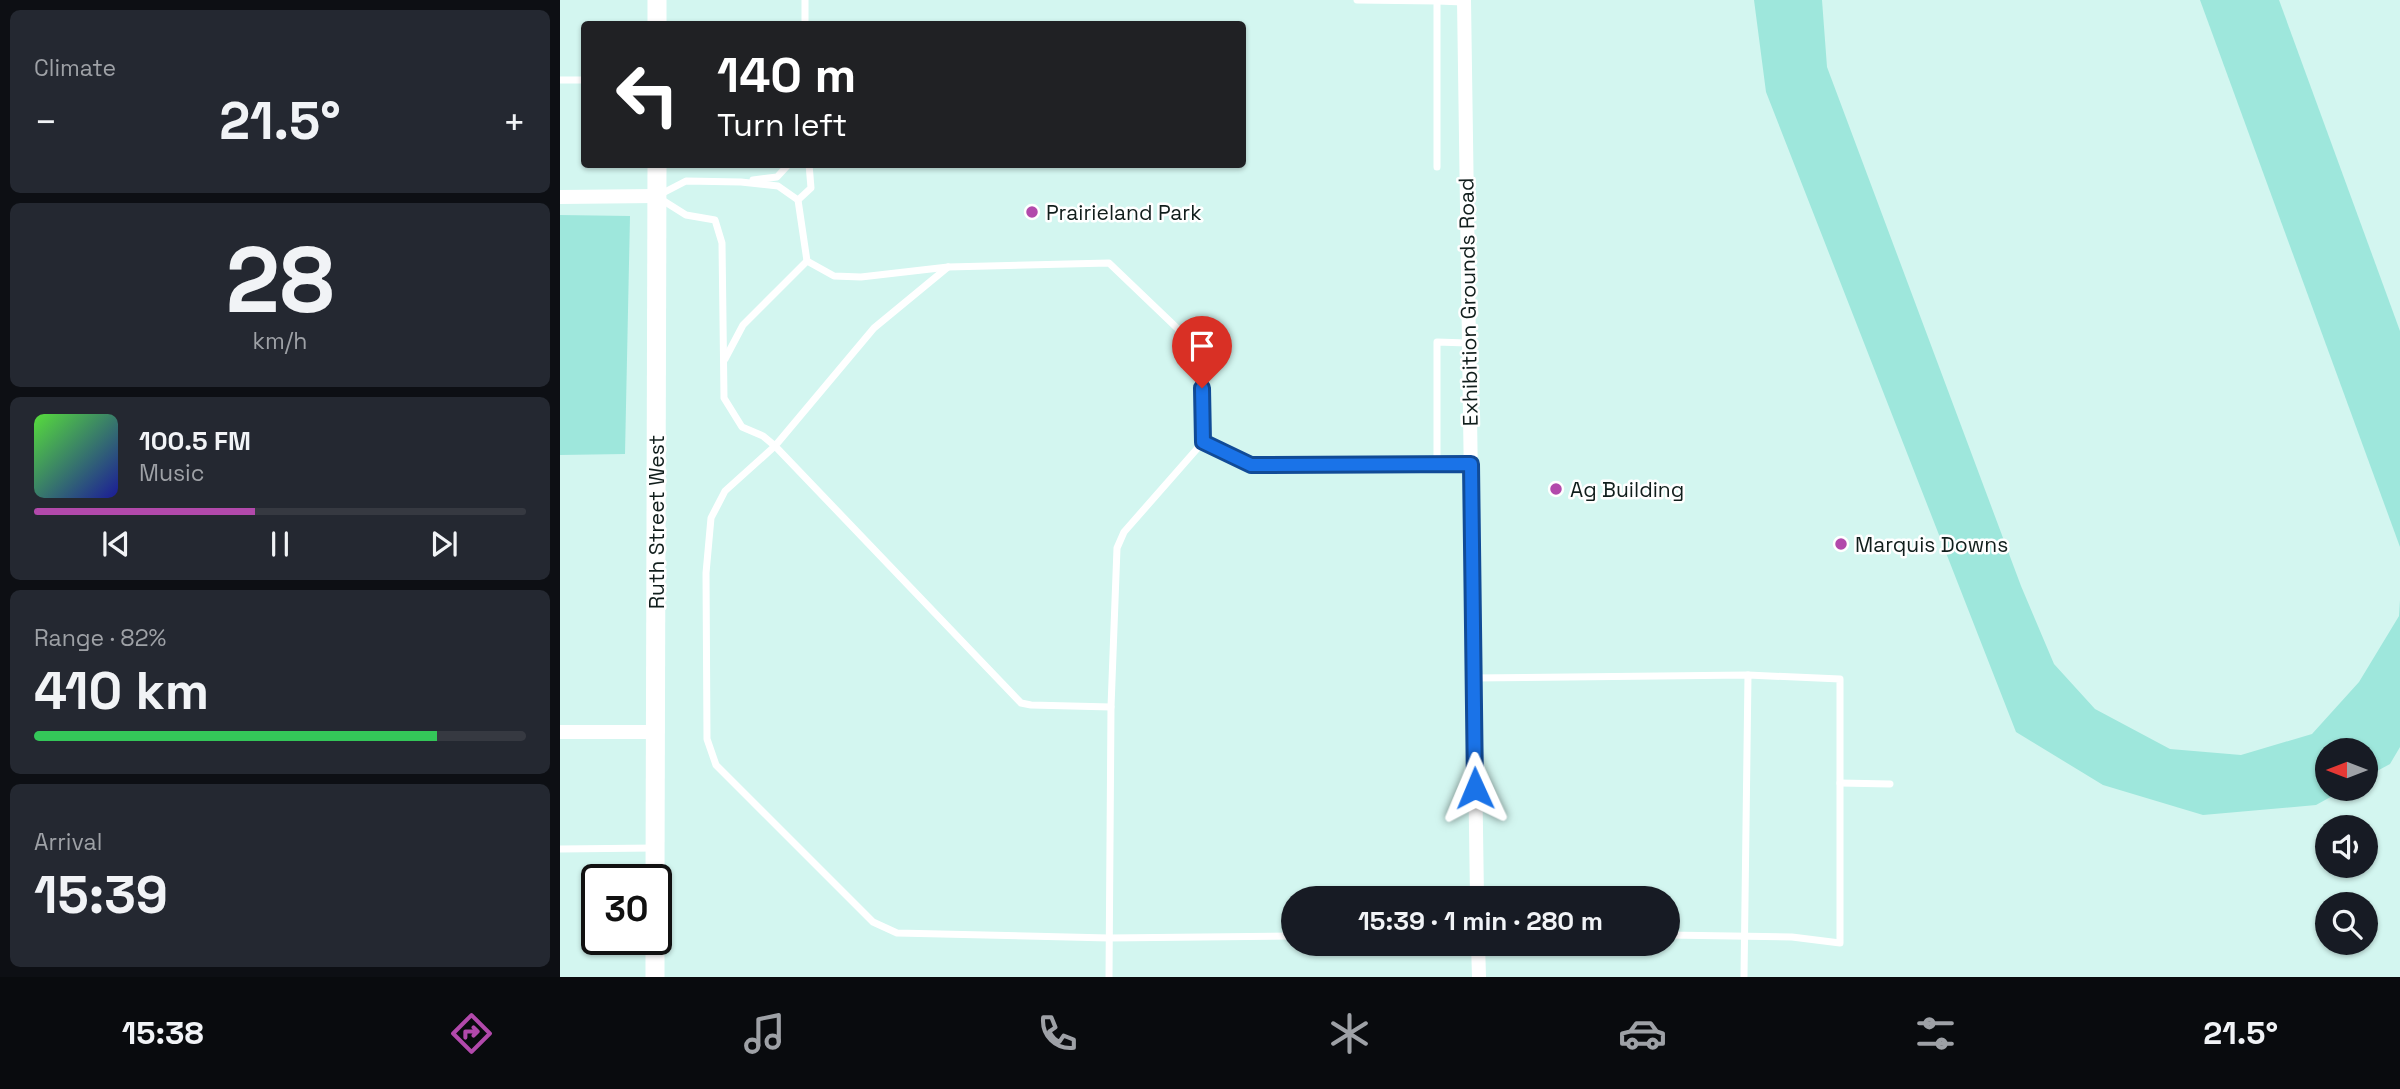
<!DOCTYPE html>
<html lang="en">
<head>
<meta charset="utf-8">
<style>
	:root { --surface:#171b24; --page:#242831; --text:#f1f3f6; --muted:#9ea1a6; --line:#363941; --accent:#b249ab }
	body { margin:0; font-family:"Space Grotesk",sans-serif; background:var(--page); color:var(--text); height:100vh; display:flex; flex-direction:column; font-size:26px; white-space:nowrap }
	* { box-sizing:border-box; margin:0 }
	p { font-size:23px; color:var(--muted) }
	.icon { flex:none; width:38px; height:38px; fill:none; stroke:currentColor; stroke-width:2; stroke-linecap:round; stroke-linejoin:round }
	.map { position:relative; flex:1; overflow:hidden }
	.sheet { display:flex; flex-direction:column; gap:10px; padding:10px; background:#0d0f14; width:560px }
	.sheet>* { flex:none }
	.top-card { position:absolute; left:21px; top:21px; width:665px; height:147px; border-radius:7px; box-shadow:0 2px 5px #0004; background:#202124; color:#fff; overflow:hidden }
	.needle { width:46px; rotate:270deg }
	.tools { position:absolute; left:1755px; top:738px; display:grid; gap:14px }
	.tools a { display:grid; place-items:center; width:63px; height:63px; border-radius:50%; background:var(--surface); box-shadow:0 2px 5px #0004; font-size:35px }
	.speed { position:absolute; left:21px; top:864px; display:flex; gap:14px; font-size:35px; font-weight:700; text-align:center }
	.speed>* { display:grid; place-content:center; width:91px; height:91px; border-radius:50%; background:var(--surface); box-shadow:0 2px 5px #0004; line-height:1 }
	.speed .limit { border:4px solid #111; border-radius:10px; background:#fff; color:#111 }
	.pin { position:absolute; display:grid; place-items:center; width:60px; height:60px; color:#fff; margin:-72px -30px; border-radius:50% 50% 50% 0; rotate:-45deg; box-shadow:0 0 7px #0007 }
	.pin .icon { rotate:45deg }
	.me { position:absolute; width:77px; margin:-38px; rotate:359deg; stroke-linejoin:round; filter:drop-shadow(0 0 5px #0008) }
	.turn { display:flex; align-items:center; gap:24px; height:147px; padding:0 21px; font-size:32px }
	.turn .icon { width:91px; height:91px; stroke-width:2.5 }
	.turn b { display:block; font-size:49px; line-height:60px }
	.big { font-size:52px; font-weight:800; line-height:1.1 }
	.sheet .tile { flex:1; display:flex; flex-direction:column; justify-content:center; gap:10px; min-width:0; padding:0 24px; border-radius:10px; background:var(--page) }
	.sheet .dial { align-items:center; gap:0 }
	.dial b { font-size:91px; line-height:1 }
	.song { display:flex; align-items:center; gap:21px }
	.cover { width:84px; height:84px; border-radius:10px; background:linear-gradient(135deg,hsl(110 70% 55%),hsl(240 70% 35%)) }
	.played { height:7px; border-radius:4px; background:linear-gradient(90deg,var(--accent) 45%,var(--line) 45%) }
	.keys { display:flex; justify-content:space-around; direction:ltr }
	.heat { display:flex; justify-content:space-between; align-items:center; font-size:38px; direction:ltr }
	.charge { height:10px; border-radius:5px; background:linear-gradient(90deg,#34c759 82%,var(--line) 0) }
	.trip { position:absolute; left:721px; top:886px; width:399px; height:70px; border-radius:35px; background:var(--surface); box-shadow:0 2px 5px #0004; font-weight:800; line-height:70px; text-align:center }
	.menu { display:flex; height:112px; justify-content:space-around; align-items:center; background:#090b0e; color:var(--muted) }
	.menu .icon { width:49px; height:49px }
	.menu .on { color:var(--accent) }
	.menu b { font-size:32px; color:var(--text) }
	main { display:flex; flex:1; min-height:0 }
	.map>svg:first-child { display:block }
</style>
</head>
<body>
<main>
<section class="sheet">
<div class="tile"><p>Climate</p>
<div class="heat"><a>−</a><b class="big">21.5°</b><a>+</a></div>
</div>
<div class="tile dial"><b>28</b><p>km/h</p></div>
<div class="tile">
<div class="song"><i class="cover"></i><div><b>100.5 FM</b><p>Music</p></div></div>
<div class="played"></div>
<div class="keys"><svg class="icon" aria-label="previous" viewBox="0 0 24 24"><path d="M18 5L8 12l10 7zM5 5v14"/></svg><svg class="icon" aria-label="pause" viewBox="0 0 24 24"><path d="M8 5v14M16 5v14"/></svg><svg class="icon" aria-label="next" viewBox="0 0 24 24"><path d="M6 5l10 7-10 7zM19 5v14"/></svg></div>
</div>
<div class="tile"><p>Range · 82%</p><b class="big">410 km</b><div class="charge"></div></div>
<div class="tile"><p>Arrival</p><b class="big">15:39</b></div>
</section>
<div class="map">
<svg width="1840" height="977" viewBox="0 0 1840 977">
	<rect width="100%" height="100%" fill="#d3f6f0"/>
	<g fill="#9ee7dc">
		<path d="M 1194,0 L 1262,0 L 1267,67 L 1461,586 L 1494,664 L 1535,709 L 1610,749 L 1681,755 L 1752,734 L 1799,682 L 1839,616 L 1840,600 L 1840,747 L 1830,764 L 1806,777 L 1806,751 L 1768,751 L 1768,789 L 1785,789 L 1756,805 L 1643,815 L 1543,785 L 1456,732 L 1206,92 Z"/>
		<path d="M 1640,0 L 1719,0 L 1840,331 L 1840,547 Z"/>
		<path d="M 0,215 L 70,216 L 65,454 L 0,455 Z"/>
	</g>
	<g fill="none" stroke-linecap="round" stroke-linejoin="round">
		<g stroke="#fff" stroke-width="7">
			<path d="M 797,0 L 877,1 L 877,167"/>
			<path d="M 877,1 L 904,2"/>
			<path d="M 245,24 L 245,0"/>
			<path d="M 0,80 L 24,80"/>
			<path d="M 193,180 L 217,177 L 229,164"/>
			<path d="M 99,195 L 126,181 L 181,182 L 218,186 L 238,200 L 247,261"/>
			<path d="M 99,198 L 126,215 L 155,220 L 162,243 L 164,398 L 182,427 L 203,436 L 215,446 L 165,491 L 151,518 L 146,573 L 147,739 L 156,765 L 313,922 L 337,933 L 549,938 L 733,936"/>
			<path d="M 238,200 L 251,188 L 249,164"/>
			<path d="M 247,261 L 274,276 L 301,277 L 388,267 L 549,263 L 641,351 L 643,442 L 564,532 L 557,548 L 551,707 L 549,977"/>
			<path d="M 388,267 L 314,328 L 215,446 L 461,703 L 471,705 L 551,707"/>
			<path d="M 165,359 L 183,325 L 247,261"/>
			<path d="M 643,442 L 691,465 L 877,465 L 877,342 L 907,343"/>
			<path d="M 877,465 L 911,464"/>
			<path d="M 913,678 L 1188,675 L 1280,679 L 1280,943 L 1232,937 L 1108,935"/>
			<path d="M 1280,783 L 1330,784"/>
			<path d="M 0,849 L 95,848"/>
			<path d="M 1184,977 L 1188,675"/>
		</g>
		<g stroke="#fff" stroke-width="14">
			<path d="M 904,0 L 917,898"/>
			<path d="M 0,197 L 96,196"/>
			<path d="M 0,732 L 96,732"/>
			<path d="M 918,943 L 919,977"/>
		</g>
		<g stroke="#fff" stroke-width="19">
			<path d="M 97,0 L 97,24"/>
			<path d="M 95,880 L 97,164"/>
			<path d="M 95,977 L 95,940"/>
		</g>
	</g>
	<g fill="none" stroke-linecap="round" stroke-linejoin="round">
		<g stroke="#114b97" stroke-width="18">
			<path id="route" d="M 642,388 L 643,442 L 691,465 L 911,464 L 915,788"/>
		</g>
		<use href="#route" stroke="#1a73e8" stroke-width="12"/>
	</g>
	<g fill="#b249ab" stroke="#fff" stroke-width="2.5">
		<circle cx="472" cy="212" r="7"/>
		<circle cx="996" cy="489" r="7"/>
		<circle cx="1281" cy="544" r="7"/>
	</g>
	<g text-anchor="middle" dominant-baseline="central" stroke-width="5" stroke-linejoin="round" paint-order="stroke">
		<g font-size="21" fill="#111e1c" stroke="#fff" text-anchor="start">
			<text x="486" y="212">Prairieland Park</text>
			<text x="1010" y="489">Ag Building</text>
			<text x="1295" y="544">Marquis Downs</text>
		</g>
		<g font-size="21" fill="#111e1c" stroke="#fff">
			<text transform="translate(908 302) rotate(-91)">Exhibition Grounds Road</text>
			<text transform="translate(96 522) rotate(-90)">Ruth Street West</text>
		</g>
	</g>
</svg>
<div class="tools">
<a><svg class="needle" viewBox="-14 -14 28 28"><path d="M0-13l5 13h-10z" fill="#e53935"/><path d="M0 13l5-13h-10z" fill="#9ea1a6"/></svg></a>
<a><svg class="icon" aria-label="sound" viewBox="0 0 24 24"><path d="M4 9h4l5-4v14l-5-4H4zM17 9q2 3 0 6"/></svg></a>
<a><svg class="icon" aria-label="search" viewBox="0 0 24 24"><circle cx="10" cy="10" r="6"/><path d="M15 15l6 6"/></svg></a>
</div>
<div class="speed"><div class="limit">30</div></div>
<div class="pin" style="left:642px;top:388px;background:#d93025"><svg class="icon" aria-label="arrive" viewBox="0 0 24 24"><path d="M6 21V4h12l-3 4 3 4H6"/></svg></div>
<svg class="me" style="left:915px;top:788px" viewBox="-20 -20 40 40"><path d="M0-17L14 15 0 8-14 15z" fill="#1a73e8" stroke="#fff" stroke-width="4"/></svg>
<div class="trip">15:39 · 1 min · 280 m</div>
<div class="top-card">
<div class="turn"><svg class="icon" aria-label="left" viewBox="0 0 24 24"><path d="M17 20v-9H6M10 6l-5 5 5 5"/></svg><div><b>140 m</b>Turn left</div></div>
</div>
</div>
</main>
<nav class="menu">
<b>15:38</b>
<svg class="icon on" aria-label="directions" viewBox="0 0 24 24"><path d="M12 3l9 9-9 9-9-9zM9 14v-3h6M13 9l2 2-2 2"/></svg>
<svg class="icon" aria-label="music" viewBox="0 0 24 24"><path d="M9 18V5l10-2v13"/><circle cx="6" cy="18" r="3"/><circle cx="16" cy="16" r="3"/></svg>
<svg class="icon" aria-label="phone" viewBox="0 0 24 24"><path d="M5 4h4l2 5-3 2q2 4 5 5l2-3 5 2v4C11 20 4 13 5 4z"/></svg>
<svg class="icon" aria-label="climate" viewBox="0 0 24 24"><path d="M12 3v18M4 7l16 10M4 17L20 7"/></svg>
<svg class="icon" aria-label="car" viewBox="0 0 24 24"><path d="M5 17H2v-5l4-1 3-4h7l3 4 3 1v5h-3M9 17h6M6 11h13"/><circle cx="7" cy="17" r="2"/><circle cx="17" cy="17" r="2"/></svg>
<svg class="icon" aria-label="filters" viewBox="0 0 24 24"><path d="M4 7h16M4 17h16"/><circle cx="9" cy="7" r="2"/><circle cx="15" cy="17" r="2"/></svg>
<b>21.5°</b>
</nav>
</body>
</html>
